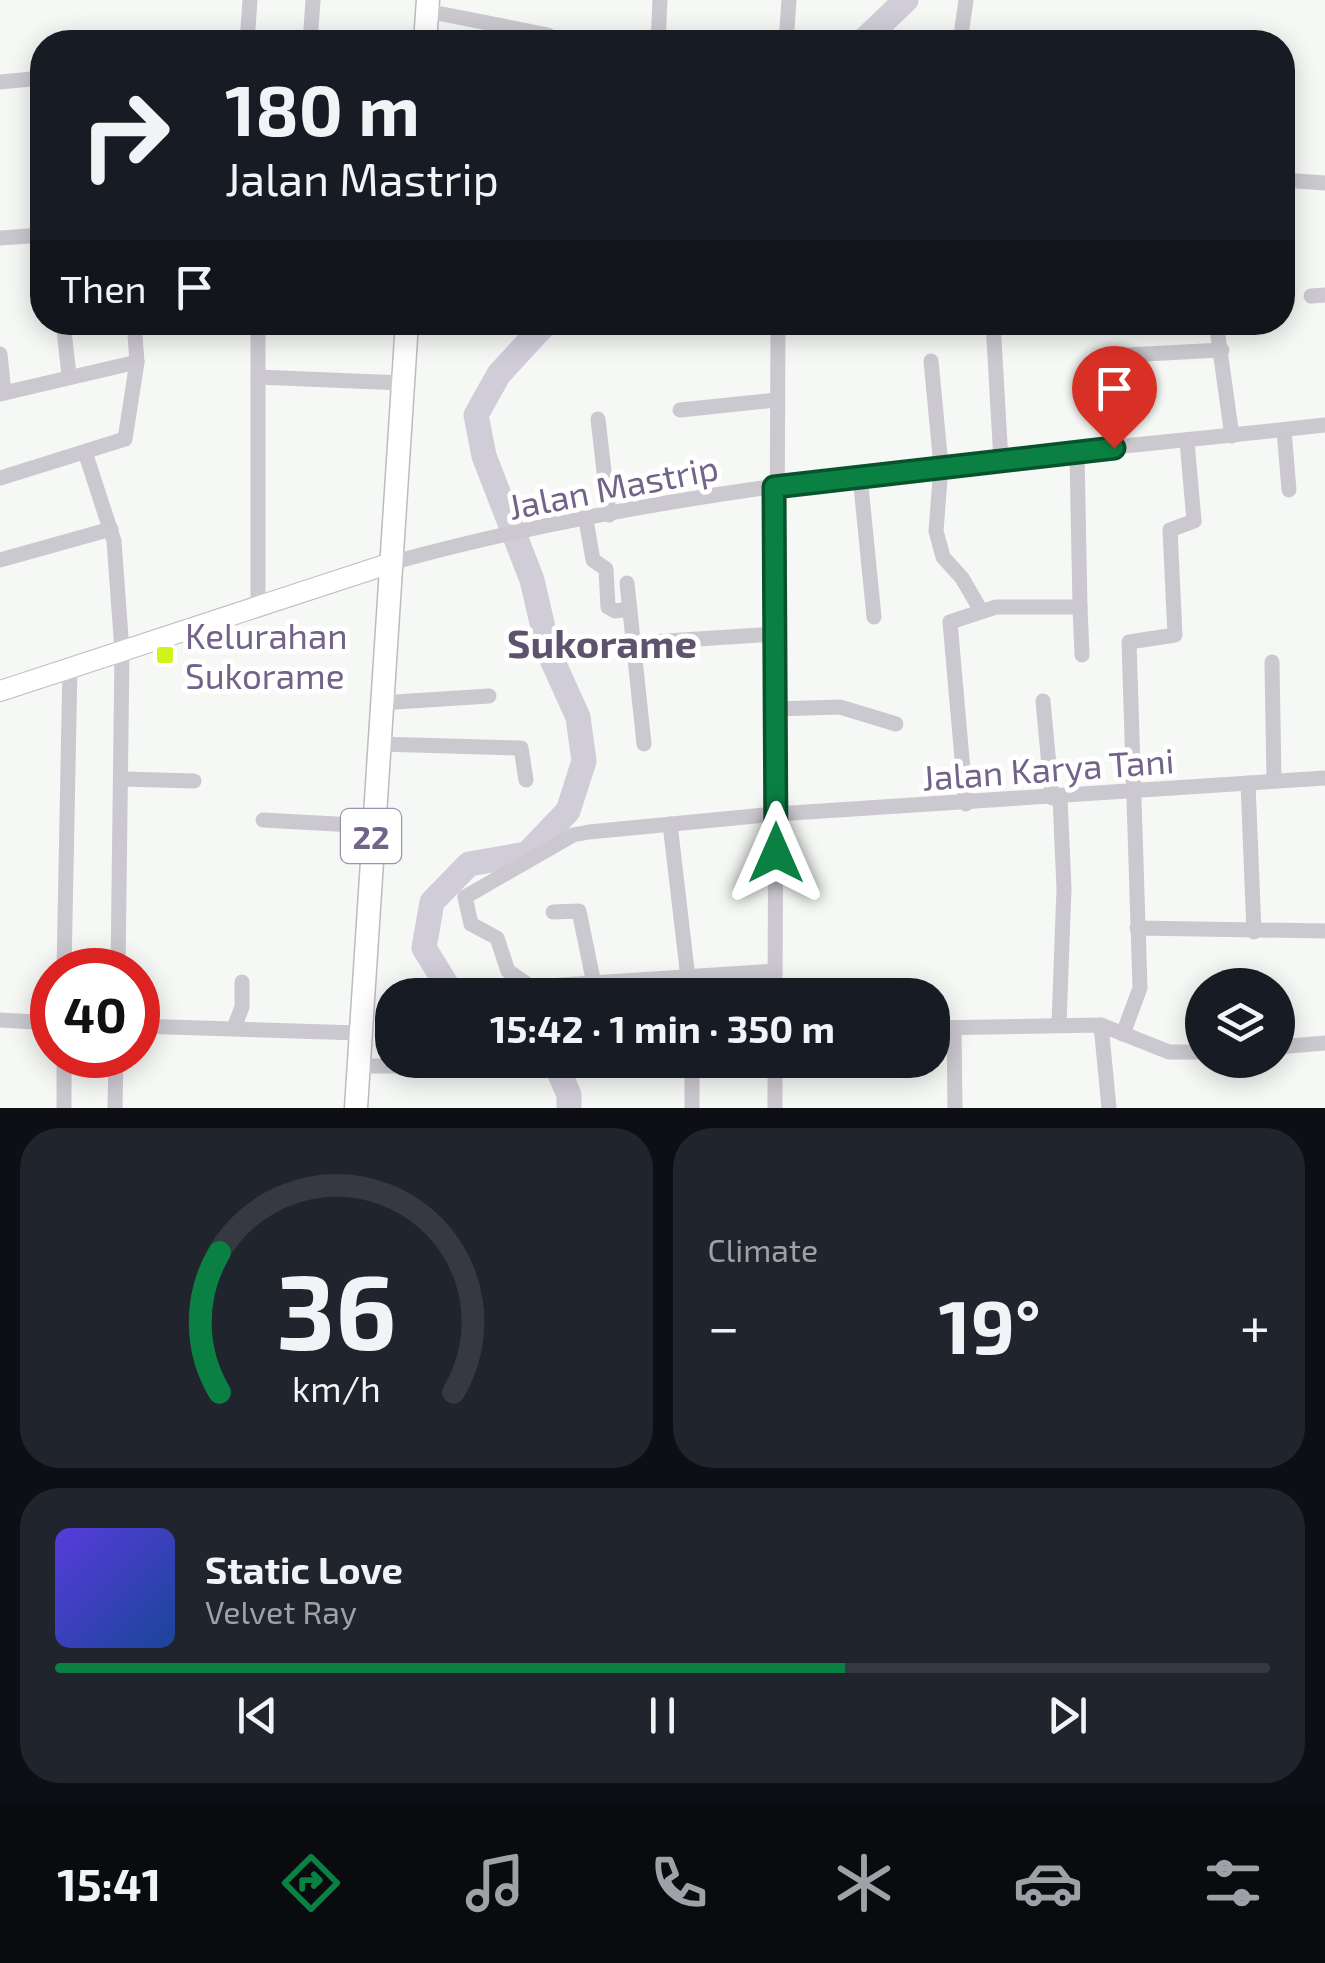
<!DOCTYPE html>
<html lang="en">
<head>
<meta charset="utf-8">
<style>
	:root { --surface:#171b24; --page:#20242c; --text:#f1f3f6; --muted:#9ea1a6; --line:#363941; --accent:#0b8043 }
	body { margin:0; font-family:"Exo 2",sans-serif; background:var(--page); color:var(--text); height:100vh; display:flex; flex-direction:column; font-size:38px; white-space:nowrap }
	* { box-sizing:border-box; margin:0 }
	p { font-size:32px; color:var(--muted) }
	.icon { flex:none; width:55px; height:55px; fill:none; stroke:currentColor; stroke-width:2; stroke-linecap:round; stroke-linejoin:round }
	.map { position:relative; height:1108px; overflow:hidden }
	.sheet { display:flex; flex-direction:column; gap:20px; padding:20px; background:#0d0f14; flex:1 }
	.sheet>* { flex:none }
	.hud { position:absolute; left:30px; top:30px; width:1265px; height:305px; border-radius:40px; box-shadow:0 5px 25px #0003; background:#171b24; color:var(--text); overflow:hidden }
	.buttons { position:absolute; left:1185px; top:968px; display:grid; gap:20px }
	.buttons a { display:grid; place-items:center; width:110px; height:110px; border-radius:50%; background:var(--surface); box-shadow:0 5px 25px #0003; font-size:50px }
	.speed { position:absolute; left:30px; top:948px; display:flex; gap:20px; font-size:50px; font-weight:700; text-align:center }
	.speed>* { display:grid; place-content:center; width:130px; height:130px; border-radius:50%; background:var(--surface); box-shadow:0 5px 25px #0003; line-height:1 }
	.speed .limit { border:15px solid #d22; background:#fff; color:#111 }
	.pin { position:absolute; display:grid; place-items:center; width:85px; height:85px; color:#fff; margin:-102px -42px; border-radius:50% 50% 50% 0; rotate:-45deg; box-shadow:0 0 10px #0007 }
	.pin .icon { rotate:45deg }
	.me { position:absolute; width:110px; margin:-55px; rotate:0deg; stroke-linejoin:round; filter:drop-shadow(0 0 8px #0008) }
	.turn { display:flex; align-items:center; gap:35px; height:210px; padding:0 30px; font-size:45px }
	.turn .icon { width:130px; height:130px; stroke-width:2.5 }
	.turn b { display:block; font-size:70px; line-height:85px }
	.then { display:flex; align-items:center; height:95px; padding:0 30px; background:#0003; gap:20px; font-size:38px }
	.big { font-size:75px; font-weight:700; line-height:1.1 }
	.sheet .tile { flex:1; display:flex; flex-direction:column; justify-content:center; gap:15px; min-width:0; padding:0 35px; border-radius:40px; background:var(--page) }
	.sheet .dial { align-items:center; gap:0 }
	.dial svg { height:260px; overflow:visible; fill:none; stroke:var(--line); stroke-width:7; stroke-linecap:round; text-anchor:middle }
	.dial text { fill:var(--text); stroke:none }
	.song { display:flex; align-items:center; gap:30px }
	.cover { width:120px; height:120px; border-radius:15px; background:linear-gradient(135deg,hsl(250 70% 55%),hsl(220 70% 35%)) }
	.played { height:10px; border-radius:5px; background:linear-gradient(90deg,var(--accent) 65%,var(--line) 65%) }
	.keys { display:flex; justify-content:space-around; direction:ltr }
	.heat { display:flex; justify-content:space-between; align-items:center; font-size:55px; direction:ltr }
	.sheet .tiles { flex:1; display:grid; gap:20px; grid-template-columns:1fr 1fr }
	.tile:last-child { grid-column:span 2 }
	.trip { position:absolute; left:375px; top:978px; width:575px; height:100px; border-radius:40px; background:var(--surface); box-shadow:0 5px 25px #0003; font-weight:700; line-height:100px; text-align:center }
	.tab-bar { display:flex; height:160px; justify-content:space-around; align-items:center; background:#090b0e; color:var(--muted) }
	.tab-bar .icon { width:70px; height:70px }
	.tab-bar .selected { color:var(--accent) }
	.tab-bar b { font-size:45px; color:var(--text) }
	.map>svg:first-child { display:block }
</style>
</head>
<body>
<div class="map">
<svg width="1325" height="1108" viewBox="0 0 1325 1108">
	<rect width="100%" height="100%" fill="#f5f8f5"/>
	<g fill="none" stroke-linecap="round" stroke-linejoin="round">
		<g stroke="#d0cdd9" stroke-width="25">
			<path d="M 862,42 L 906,0"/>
			<path d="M 453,995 L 424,948 L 432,902 L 469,864 L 527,854 L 568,811 L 584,761 L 578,717 L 549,653 L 532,580 L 484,456 L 476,415 L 499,374 L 547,322"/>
			<path d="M 554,1060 L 569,1095 L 569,1108"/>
		</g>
		<g stroke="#bebbc3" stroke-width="22">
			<path id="major" d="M 0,691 L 391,563"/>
		</g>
		<g stroke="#bdbac1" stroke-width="25">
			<g id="highway">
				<path d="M 425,42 L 428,0"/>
				<path d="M 356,1108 L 407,322"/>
			</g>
		</g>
		<g stroke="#cbc8cf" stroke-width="15">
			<path d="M 427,11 L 548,35"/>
			<path d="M 247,42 L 250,0"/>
			<path d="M 310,42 L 313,0"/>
			<path d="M 658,42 L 660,0"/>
			<path d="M 786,42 L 789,0"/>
			<path d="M 960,42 L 966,0"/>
			<path d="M 40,79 L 42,101"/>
			<path d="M 0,82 L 42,78"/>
			<path d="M 1282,180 L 1325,183"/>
			<path d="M 0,238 L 42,235"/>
			<path d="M 1311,296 L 1325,295"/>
			<path d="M 63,322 L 69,375"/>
			<path d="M 993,322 L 1001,461"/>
			<path d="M 1216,322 L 1232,436"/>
			<path d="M 0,354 L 4,393"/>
			<path d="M 931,361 L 941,466 L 936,531 L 943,557 L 962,578 L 980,609"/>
			<path d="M 258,377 L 403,383"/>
			<path d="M 0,394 L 137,362"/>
			<path d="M 680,410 L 776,400"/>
			<path d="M 598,419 L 609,515"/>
			<path d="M 1284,430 L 1289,490"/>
			<path d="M 1114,449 L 1114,384 L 1105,366 L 1107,356 L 1222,350"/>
			<path d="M 85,452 L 114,541 L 122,651 L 118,970"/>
			<path d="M 860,476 L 874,617"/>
			<path d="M 0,478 L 125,439 L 137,362 L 134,322"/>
			<path d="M 586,520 L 593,560 L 606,569 L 608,607 L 615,611 L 630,609"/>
			<path d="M 0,560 L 111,529"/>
			<path d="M 391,563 C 694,479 1013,460 1325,425"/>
			<path d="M 627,583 L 644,744"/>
			<path d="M 258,604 L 258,322"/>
			<path d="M 1080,607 L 1082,655"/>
			<path d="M 635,643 L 774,634"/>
			<path d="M 1272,662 L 1274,781"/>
			<path d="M 1043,701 L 1052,798"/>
			<path d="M 380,703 L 489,696"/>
			<path d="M 775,709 L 840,707 L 896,724"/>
			<path d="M 378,744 L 521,748 L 526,780"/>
			<path d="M 124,779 L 194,781"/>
			<path d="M 1248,783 L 1254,932"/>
			<path d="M 966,804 L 950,622 L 996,607 L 1080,607 L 1077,453"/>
			<path d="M 263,820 L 372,826"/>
			<path d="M 670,824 L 690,995"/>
			<path d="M 553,912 L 579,911 L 594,984"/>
			<path d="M 1137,928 L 1325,931"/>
			<path d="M 64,970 L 70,666"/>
			<path d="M 775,971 L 531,987 L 508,971 L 497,938 L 471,924 L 465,897 L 573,835 L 589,832 L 776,814 L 1325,778"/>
			<path d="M 775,995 L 778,322"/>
			<path d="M 0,1020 L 52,1023"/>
			<path d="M 1059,1024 L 1064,889 L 1060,798"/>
			<path d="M 1101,1025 L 1109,1108"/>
			<path d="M 138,1026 L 359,1033"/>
			<path d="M 234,1028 L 242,1007 L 242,982"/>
			<path d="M 932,1028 L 1101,1025 L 1169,1052 L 1202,1052"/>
			<path d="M 954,1028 L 955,1108"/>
			<path d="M 1123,1034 L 1140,988 L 1129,642 L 1175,635 L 1170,530 L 1194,521 L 1187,441"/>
			<path d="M 1278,1047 L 1325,1043"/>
			<path d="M 775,1060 L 775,1108"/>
			<path d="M 358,1066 L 456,1066"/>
			<path d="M 64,1108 L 64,1055"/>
			<path d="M 115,1108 L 116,1055"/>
			<path d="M 692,1108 L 692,1060"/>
		</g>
		<use href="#major" stroke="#fff" stroke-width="20"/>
		<use href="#highway" stroke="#fff" stroke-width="22"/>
	</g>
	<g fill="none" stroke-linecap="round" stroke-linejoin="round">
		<g stroke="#07532c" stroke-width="25">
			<path id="route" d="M 776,853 L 774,487 L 1114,448"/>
		</g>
		<use href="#route" stroke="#0b8043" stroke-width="18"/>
	</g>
	<rect fill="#cef419" stroke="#fff" stroke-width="4" x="155" y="645" width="20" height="20" rx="5"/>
	<g text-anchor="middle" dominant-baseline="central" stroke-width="10" stroke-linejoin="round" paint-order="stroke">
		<rect fill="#fff" stroke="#9c92ac" stroke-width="2.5" x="341" y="809" width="60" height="54" rx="8"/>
		<g font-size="32" font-weight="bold" fill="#726489">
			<text x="371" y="836">22</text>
		</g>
		<g font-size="35" fill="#726489" stroke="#fff">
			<text transform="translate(613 486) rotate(-11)">Jalan Mastrip</text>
			<text transform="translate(1048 768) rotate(-4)">Jalan Karya Tani</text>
		</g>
		<g font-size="35" fill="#726489" stroke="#fff" text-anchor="start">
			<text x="185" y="635">Kelurahan<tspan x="185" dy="40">Sukorame</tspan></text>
		</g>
		<g font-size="40" font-weight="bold" fill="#5d536d" stroke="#fff">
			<text x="602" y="642">Sukorame</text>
		</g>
	</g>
</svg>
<div class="buttons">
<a><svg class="icon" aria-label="layers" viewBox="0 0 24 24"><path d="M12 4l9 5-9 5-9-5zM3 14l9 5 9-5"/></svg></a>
</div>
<div class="speed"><div class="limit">40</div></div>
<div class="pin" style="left:1114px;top:448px;background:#d93025"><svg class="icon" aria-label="arrive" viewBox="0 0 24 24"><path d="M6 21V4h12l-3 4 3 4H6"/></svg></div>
<svg class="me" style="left:776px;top:853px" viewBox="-20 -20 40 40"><path d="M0-17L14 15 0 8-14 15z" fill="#0b8043" stroke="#fff" stroke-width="4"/></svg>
<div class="trip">15:42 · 1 min · 350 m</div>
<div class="hud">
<div class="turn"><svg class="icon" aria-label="right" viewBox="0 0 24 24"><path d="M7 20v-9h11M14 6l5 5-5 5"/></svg><div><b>180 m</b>Jalan Mastrip</div></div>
<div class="then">Then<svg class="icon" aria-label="arrive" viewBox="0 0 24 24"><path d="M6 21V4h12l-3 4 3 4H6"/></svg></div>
</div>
</div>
<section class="sheet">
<div class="tiles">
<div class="tile dial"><svg viewBox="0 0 100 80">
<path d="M14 69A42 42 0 1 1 86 69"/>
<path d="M14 69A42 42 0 0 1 14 26" stroke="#0b8043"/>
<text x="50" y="56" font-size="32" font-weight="700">36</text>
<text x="50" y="72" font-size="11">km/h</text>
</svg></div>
<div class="tile"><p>Climate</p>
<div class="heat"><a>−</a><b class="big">19°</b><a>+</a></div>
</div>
<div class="tile">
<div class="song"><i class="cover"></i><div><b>Static Love</b><p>Velvet Ray</p></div></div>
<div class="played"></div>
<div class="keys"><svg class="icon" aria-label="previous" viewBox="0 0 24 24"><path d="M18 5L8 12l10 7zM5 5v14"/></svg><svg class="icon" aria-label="pause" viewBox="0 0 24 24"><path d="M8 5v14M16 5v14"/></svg><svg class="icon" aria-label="next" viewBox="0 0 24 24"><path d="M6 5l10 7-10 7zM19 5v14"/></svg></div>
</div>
</div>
</section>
<nav class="tab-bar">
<b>15:41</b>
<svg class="icon selected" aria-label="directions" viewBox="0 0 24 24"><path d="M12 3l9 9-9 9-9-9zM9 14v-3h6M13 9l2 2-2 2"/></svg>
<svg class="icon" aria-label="music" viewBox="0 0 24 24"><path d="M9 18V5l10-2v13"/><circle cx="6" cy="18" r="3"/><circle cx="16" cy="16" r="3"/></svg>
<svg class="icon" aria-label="phone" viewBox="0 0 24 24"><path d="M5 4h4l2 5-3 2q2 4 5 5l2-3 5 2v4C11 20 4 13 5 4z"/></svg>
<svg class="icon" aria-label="climate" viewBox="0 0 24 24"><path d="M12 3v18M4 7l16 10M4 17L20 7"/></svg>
<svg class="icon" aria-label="car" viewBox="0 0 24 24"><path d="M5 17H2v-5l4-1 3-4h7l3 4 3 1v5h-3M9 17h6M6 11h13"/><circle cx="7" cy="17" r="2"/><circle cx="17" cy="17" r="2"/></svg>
<svg class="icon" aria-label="filters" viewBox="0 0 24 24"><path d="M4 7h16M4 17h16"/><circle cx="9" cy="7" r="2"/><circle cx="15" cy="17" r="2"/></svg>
</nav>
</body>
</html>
